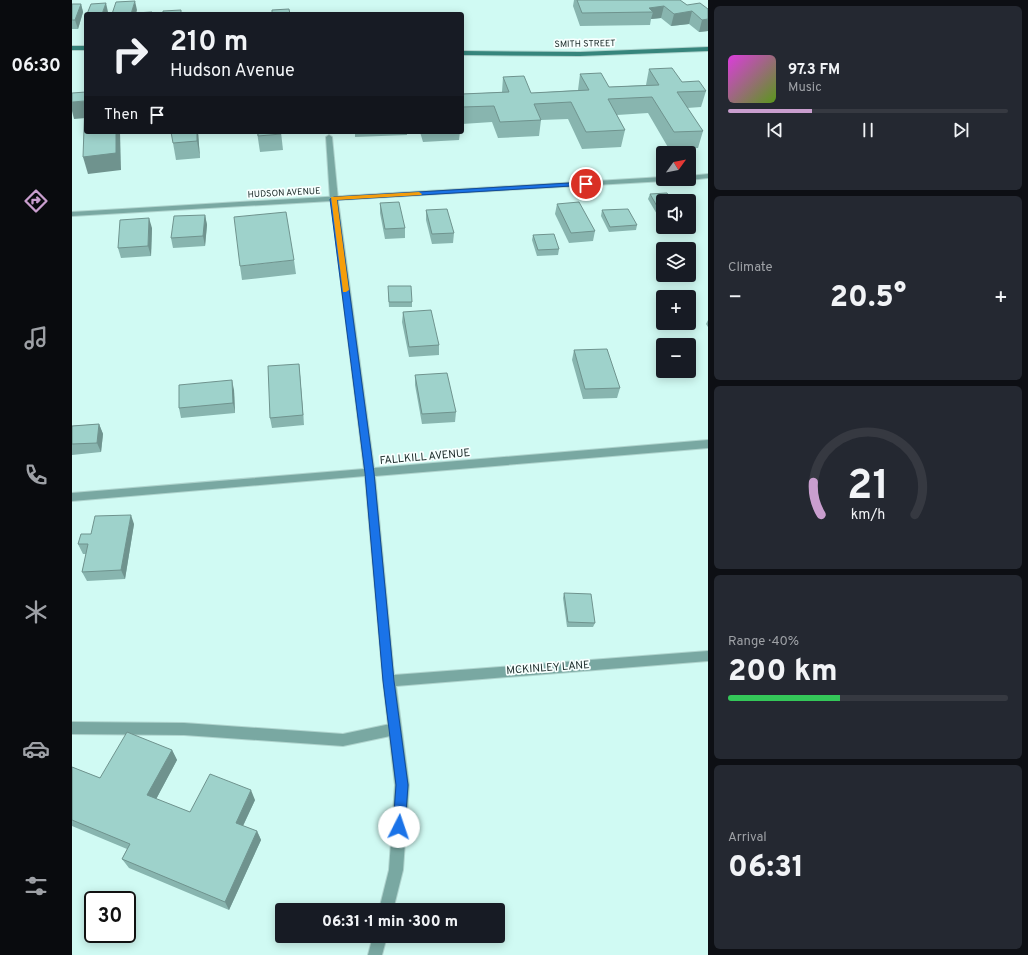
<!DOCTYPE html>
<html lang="en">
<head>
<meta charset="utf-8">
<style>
	:root { --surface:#171b24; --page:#242831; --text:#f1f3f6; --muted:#9ea1a6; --line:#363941; --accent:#c99ece }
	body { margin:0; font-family:Overpass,sans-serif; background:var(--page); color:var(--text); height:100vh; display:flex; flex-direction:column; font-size:15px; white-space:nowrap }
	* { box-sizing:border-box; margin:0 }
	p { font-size:13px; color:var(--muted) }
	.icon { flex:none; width:22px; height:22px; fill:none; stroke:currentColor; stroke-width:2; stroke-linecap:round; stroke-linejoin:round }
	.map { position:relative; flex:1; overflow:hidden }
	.details { display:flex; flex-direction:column; gap:6px; padding:6px; background:#0d0f14; width:320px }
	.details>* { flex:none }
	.top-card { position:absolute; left:12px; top:12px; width:380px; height:122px; border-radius:4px; box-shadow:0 2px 10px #0003; background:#171b24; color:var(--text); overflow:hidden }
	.needle { width:26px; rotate:57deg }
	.tools { position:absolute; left:584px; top:146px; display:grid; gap:8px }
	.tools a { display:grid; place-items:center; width:40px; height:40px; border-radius:4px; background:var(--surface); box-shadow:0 2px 10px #0003; font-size:20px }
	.speed { position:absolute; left:12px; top:891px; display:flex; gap:8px; font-size:20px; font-weight:700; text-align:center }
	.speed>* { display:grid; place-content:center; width:52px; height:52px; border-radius:50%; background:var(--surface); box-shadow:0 2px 10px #0003; line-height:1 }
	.speed .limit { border:2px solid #111; border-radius:6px; background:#fff; color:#111 }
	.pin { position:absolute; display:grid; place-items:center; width:34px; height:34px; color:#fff; margin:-17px; border:2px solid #fff; border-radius:50%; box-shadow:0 1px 4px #0007 }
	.me { position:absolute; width:44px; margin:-22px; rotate:4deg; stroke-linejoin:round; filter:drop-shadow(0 0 3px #0008) }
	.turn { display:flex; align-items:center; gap:14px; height:84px; padding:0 20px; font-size:18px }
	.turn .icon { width:52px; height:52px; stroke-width:2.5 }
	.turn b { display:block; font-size:28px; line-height:34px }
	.then { display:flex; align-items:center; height:38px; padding:0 20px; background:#0003; gap:8px; font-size:15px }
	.big { font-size:30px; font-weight:800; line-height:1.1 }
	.details .card { flex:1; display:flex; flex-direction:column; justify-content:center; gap:6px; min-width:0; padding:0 14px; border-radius:6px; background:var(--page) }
	.details .dial { align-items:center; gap:0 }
	.dial svg { height:104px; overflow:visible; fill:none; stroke:var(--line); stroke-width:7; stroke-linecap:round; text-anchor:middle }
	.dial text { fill:var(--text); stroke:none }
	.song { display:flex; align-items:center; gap:12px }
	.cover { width:48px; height:48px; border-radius:6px; background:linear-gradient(135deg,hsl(300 70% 55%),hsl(90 70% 35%)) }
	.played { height:4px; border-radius:2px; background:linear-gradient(90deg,var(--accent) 30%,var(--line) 30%) }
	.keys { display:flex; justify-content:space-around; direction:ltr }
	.heat { display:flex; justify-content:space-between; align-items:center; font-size:22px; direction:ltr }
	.charge { height:6px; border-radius:3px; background:linear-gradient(90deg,#34c759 40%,var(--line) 0) }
	.trip { position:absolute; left:203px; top:903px; width:230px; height:40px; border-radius:4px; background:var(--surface); box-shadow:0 2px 10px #0003; font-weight:800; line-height:40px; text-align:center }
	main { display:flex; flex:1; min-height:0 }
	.menu { display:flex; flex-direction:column; width:72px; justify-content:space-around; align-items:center; background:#090b0e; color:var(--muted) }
	.menu .icon { width:28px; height:28px }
	.menu .current { color:var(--accent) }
	.menu b { font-size:18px; color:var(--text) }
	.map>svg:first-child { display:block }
</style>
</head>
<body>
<main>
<nav class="menu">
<b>06:30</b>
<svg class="icon current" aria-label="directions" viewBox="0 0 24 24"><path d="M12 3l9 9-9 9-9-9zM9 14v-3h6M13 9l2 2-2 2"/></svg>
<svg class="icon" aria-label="music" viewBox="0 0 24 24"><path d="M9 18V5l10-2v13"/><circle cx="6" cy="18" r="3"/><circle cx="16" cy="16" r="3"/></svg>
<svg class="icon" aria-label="phone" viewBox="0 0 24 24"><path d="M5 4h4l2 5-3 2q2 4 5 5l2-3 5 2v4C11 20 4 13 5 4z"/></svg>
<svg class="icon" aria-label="climate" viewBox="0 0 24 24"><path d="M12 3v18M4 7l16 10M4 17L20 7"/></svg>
<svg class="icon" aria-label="car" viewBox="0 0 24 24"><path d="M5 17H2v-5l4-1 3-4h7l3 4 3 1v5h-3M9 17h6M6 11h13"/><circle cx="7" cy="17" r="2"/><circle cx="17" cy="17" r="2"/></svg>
<svg class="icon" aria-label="filters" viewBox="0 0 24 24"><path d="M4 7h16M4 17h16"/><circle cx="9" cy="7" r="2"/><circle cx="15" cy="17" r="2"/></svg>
</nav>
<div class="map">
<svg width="636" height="955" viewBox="0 0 636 955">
	<rect width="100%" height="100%" fill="#d0faf3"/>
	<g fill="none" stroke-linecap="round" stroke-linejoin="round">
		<g stroke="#afd4ce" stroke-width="2">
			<g id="lane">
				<path d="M 257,135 L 260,137 L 266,199 L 262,201 L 258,199 L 254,137 Z"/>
				<path d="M 0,722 L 112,723 L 271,734 L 323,723 L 327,725 L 329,729 L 327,733 L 323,735 L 271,746 L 112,735 L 0,734 Z"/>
			</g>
		</g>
		<g stroke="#afd4ce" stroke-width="2">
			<g id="street">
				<path d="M 636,174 L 636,178 L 617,180 L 614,179 L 617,179 L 617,176 Z"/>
				<path d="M 591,177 L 591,179 L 597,179 L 593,181 L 266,200 L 302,468 L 636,440 L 636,448 L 303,476 L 322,675 L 636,651 L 636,661 L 324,686 L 337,785 L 331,870 L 321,910 L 307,910 L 317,870 L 323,785 L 311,681 L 293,476 L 0,501 L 0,493 L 292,469 L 259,201 L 0,216 L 0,212 Z"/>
				<path d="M 301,936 L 315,936 L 310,955 L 296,955 Z"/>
			</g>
		</g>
		<g stroke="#afd4ce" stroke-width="2">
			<g id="secondary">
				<rect x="0" y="46" width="14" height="4"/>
				<path d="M 636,47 L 636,51 L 508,56 L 390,55 L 390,51 L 508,52 Z"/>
			</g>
		</g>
		<use href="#lane" fill="#79a8a2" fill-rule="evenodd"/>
		<use href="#street" fill="#79a8a2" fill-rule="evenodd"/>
		<use href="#secondary" fill="#36857c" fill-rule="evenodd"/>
	</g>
	<g fill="#88b5af">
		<path d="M 502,0 L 608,0 L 615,5 L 636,9 L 636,31 L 627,32 L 617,24 L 599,26 L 589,18 L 579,19 L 578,25 L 508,26 L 501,6 Z"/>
		<path d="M 0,4 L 9,4 L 11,12 L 6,29 L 0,29 Z"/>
		<path d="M 577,69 L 610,82 L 634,91 L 629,107 L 615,108 L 631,131 L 626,148 L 597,149 L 576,113 L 545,115 L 553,130 L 549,147 L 510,149 L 496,119 L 469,120 L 467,136 L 426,138 L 420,122 L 390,124 L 390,94 L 430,92 L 431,77 L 459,93 L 506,90 L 508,74 L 537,87 L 574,85 Z"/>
		<path d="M 126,132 L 128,158 L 104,160 L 101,143 Z"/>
		<path d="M 185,132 L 209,132 L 211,150 L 188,152 Z"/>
		<path d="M 283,132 L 335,132 L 335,135 L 283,137 Z"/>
		<path d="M 348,132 L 388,132 L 387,140 L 351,142 Z"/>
		<path d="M 578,194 L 591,201 L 591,220 L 589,221 L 576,199 Z"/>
		<path d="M 308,203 L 333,228 L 333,238 L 313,239 L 308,213 Z"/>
		<path d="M 485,204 L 523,231 L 521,241 L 497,243 L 483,214 Z"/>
		<path d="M 354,210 L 382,233 L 381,243 L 360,244 L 354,220 Z"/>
		<path d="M 530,210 L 565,225 L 564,230 L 537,232 L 529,216 Z"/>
		<path d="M 133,215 L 135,225 L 133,246 L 101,248 L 99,238 Z"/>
		<path d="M 80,228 L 79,256 L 49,258 L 46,248 Z"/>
		<path d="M 461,235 L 487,249 L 486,255 L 465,256 L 460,240 Z"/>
		<path d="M 222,260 L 224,274 L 170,280 L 168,266 Z"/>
		<path d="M 316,292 L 340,302 L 340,307 L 317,307 Z"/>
		<path d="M 331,312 L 367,345 L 367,355 L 337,357 L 330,322 Z"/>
		<path d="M 636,320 L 636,327 L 634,324 Z"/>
		<path d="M 502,350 L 548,388 L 545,398 L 511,399 L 500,360 Z"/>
		<path d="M 227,364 L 232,425 L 200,428 L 198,418 Z"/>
		<path d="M 343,375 L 384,412 L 383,422 L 350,424 L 343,385 Z"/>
		<path d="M 162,390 L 163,413 L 109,418 L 107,408 Z"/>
		<path d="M 27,424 L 31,434 L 29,452 L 0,455 L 0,426 Z"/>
		<path d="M 62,524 L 53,579 L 15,581 L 10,572 L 14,554 L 11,554 L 6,544 L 19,534 Z"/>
		<path d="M 492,593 L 523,623 L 521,627 L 495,627 L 491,598 Z"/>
		<path d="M 100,750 L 105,760 L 84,799 L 118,812 L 183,800 L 171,826 L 185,831 L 189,840 L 157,910 L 57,868 L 50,859 L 55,849 L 0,826 L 0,767 L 28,778 Z"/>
	</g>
	<g fill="#6f938e">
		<path d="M 63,1 L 65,10 L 64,14 L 59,14 Z"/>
		<path d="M 34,3 L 36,12 L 35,14 L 30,14 Z"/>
		<path d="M 9,4 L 11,12 L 6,29 L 3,20 Z"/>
		<path d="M 592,6 L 589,18 L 579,19 L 581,12 L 577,8 Z"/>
		<path d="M 620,11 L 617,24 L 599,26 L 602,14 Z"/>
		<path d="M 636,19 L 636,31 L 627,32 L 630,20 Z"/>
		<path d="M 13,101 L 14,118 L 2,119 L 0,111 L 0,102 Z"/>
		<path d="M 44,132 L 48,132 L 49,170 L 16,174 L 11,157 Z"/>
		<path d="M 125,132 L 126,132 L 128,158 L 125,141 Z"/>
		<path d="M 133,215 L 135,225 L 133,246 L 131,236 Z"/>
		<path d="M 77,218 L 80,228 L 79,256 L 76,246 Z"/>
		<path d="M 227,364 L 228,374 L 232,425 L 231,415 Z"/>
		<path d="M 160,380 L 162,390 L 163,413 L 161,403 Z"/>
		<path d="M 27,424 L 31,434 L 29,452 L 25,443 Z"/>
		<path d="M 59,515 L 62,524 L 53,579 L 49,570 Z"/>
		<path d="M 100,750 L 105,760 L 81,805 L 75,795 Z"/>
		<path d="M 179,790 L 183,800 L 168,832 L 164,823 Z"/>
		<path d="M 185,831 L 189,840 L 157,910 L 153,902 Z"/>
	</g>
	<g fill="#9ed2cb" stroke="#6f938e">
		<path d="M 505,0 L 608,0 L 615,5 L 628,3 L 636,9 L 636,19 L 630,20 L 620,11 L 602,14 L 592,6 L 577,8 L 581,12 L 510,13 Z"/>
		<path d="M 63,1 L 59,14 L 40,14 L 44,2 Z"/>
		<path d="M 34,3 L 30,14 L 15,14 L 19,4 Z"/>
		<path d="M 0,4 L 9,4 L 3,20 L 0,20 Z"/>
		<path d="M 217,9 L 218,14 L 200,14 L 200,10 Z"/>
		<path d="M 109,10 L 109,14 L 91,14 L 91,11 Z"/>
		<path d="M 80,12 L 80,14 L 63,14 L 63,13 Z"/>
		<path d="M 600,68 L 610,82 L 627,81 L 634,91 L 605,92 L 631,131 L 602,132 L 580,97 L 536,99 L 553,130 L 514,132 L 499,102 L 462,104 L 469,120 L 428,122 L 422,106 L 390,107 L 390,94 L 437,92 L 431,77 L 452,76 L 459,93 L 517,90 L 508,74 L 529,73 L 537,87 L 587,85 L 577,69 Z"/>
		<path d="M 14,92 L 14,132 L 44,132 L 44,153 L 11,157 L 13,101 L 0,102 L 0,93 Z"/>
		<path d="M 99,132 L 125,132 L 125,141 L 101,143 Z"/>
		<path d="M 186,132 L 209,132 L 209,134 L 186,136 Z"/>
		<path d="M 595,193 L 600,201 L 591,201 L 591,215 L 590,215 L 578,194 Z"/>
		<path d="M 327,202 L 333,228 L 313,229 L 308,203 Z"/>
		<path d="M 507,202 L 523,231 L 499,233 L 485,204 Z"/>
		<path d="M 375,209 L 382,233 L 360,234 L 354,210 Z"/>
		<path d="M 556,209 L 565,225 L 538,227 L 530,210 Z"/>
		<path d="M 214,212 L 222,260 L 168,266 L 162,217 Z"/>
		<path d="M 133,215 L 131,236 L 99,238 L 102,216 Z"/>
		<path d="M 77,218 L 76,246 L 46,248 L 48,220 Z"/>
		<path d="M 482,234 L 487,249 L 466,250 L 461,235 Z"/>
		<path d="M 316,286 L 339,286 L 340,302 L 317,302 Z"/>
		<path d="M 359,310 L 367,345 L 337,347 L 331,312 Z"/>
		<path d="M 535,349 L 548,388 L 513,389 L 502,350 Z"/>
		<path d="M 227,364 L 231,415 L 198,418 L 196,366 Z"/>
		<path d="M 375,373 L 384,412 L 350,414 L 343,375 Z"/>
		<path d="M 160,380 L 161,403 L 107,408 L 107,385 Z"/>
		<path d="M 27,424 L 25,443 L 0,444 L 0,426 Z"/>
		<path d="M 59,515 L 49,570 L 10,572 L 16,544 L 6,544 L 9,534 L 19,534 L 23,516 Z"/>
		<path d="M 492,593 L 519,594 L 523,623 L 496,622 Z"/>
		<path d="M 55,732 L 100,750 L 75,795 L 118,812 L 138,774 L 179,790 L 164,823 L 185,831 L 153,902 L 50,859 L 58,844 L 0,820 L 0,767 L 28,778 Z"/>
	</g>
	<path fill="#1a73e8" stroke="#114b97" d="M 514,182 L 516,182 L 516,185 L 265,200 L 302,473 L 322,681 L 336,785 L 333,827 L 332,832 L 327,833 L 323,832 L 321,827 L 324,785 L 311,681 L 293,473 L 258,199 L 262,197 Z"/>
	<path fill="#f59e0b" d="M 347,192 L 350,194 L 349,195 L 265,200 L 277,290 L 274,292 L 271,292 L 259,197 Z"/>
	<g text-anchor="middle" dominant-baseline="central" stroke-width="3.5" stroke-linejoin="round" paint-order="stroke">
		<g font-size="9" fill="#192927" stroke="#f7fffe">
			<text transform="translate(513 44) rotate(-1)">SMITH STREET</text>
			<text transform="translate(212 193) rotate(-3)">HUDSON AVENUE</text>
		</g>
		<g font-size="11" fill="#192927" stroke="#f7fffe">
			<text transform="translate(353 457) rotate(-5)">FALLKILL AVENUE</text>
			<text transform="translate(476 668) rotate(-4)">MCKINLEY LANE</text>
		</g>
	</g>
</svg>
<div class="tools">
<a><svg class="needle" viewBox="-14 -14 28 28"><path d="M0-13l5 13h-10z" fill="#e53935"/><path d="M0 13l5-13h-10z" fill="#9ea1a6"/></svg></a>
<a><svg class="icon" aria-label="sound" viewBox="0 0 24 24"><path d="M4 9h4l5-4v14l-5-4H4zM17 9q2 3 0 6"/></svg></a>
<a><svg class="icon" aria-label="layers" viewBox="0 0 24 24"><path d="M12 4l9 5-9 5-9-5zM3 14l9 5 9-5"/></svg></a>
<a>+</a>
<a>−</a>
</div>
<div class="speed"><div class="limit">30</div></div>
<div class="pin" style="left:514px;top:184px;background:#d93025"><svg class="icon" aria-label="arrive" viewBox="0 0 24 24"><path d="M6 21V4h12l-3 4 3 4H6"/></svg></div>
<svg class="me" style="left:327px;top:827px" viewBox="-20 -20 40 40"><circle r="19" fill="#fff"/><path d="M0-13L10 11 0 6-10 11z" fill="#1a73e8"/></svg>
<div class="trip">06:31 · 1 min · 300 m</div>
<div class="top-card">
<div class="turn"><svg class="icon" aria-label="right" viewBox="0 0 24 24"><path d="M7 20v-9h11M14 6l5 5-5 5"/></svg><div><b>210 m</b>Hudson Avenue</div></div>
<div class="then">Then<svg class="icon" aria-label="arrive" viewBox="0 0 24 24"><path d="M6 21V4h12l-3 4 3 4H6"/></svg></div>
</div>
</div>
<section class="details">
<div class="card">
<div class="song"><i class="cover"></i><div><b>97.3 FM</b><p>Music</p></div></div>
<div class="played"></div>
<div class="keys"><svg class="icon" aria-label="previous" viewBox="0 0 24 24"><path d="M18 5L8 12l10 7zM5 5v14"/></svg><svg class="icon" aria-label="pause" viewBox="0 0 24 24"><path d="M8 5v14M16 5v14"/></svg><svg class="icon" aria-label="next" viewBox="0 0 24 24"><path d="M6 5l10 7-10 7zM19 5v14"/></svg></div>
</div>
<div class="card"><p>Climate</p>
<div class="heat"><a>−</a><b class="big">20.5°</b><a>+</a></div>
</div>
<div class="card dial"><svg viewBox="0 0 100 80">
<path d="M14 69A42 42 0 1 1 86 69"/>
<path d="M14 69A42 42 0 0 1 8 44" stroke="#c99ece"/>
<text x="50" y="56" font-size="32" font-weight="700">21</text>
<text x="50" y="72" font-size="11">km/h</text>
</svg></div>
<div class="card"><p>Range · 40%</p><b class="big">200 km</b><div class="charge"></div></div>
<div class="card"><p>Arrival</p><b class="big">06:31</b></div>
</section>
</main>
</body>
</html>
